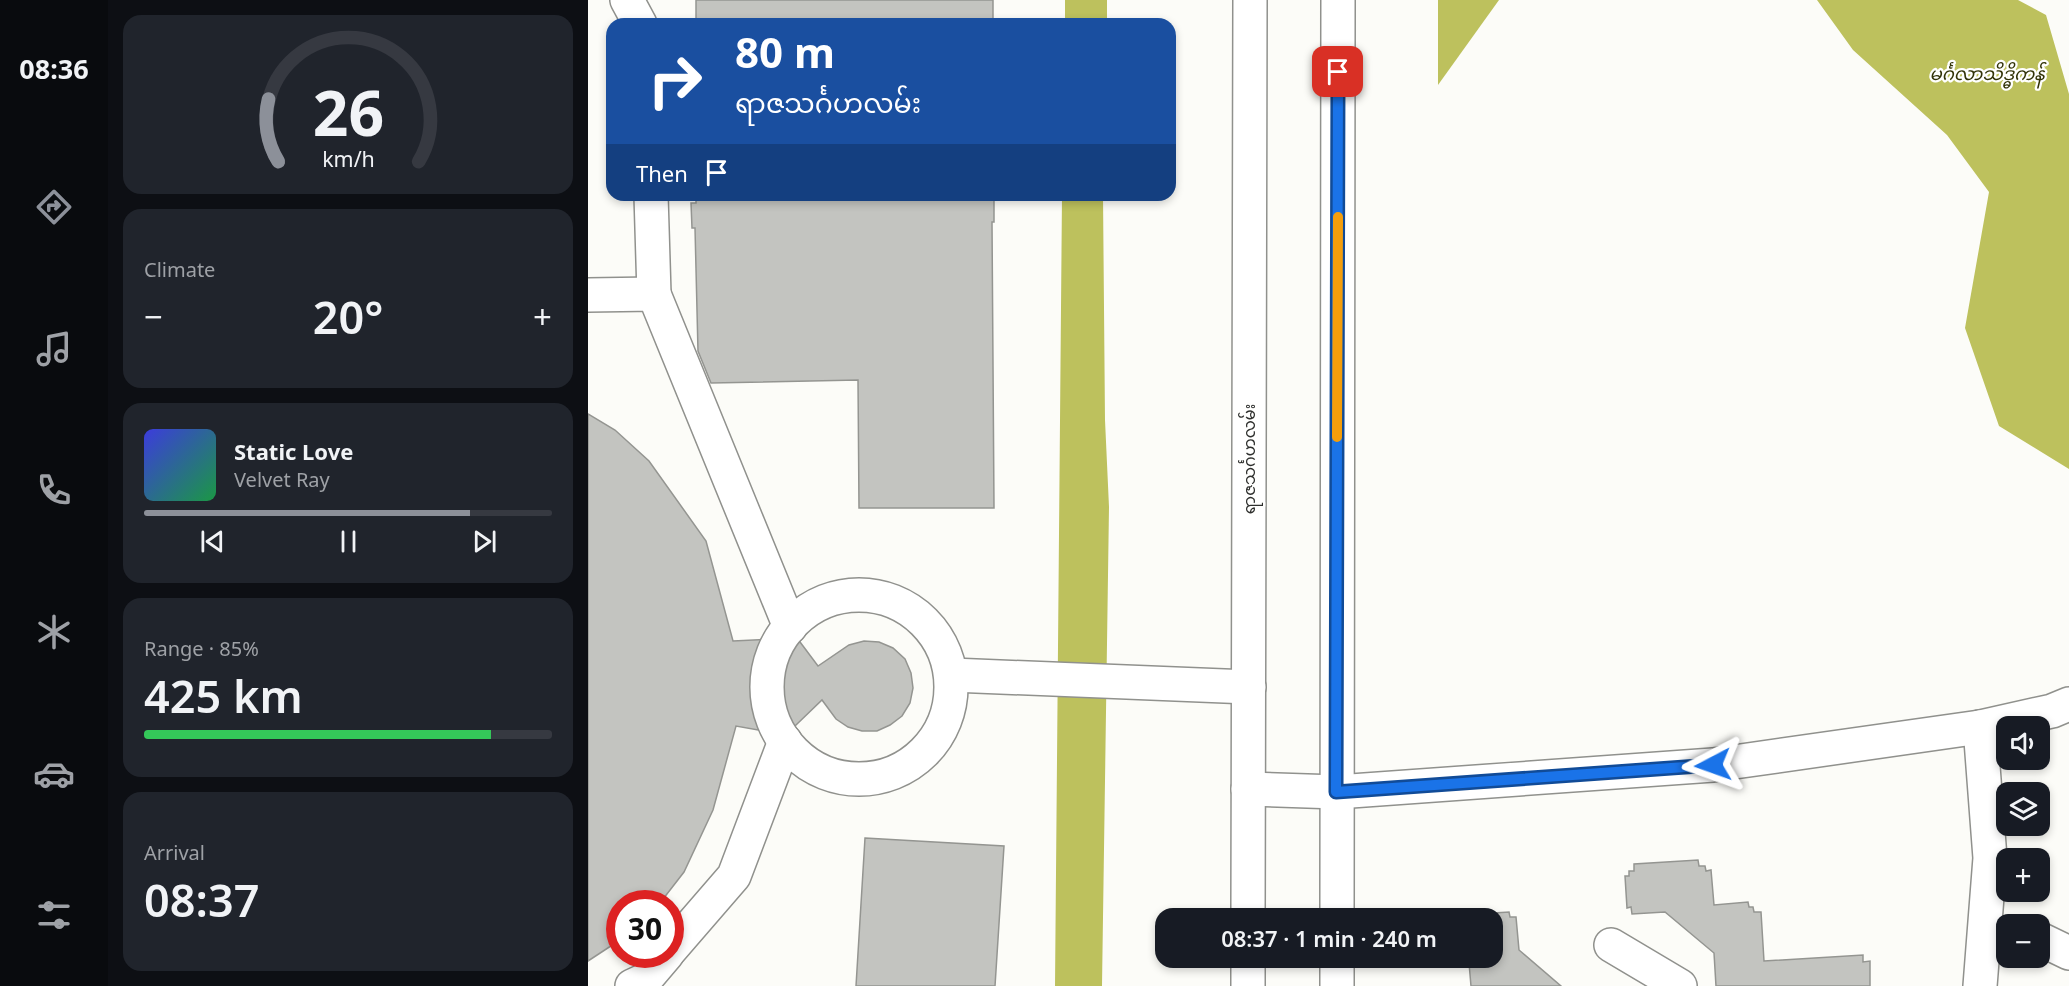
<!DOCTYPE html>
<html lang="en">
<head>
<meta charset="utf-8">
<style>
	:root { --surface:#171b24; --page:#20242c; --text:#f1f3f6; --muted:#9ea1a6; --line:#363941; --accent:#8c9099 }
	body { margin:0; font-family:"Noto Sans","Noto Sans Myanmar",sans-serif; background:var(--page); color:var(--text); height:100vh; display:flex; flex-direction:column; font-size:22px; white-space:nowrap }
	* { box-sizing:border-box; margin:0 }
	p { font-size:20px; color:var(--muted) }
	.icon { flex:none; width:33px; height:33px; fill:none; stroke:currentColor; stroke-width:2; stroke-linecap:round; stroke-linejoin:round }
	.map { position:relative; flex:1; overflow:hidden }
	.details { display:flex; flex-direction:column; gap:15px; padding:15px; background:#0d0f14; width:480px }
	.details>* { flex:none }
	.top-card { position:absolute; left:18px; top:18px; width:570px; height:183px; border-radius:18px; box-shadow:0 3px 9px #0003; background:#1a4fa0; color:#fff; overflow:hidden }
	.buttons { position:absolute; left:1408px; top:716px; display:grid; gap:12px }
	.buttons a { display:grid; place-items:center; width:54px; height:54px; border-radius:12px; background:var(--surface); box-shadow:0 3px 9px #0003; font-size:30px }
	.speed { position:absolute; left:18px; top:890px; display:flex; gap:12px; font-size:30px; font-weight:700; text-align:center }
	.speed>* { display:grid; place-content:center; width:78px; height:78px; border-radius:50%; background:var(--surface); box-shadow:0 3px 9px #0003; line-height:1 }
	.speed .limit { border:9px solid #d22; background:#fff; color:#111 }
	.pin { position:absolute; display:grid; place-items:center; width:51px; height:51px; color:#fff; margin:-26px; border-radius:12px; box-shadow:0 3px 9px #0006 }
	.me { position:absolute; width:66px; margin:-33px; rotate:266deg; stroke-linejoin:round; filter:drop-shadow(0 0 4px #0008) }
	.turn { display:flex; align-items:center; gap:21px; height:126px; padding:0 30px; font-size:27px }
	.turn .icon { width:78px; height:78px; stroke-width:2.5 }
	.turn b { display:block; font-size:42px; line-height:51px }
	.then { display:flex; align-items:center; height:57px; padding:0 30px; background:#0003; gap:12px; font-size:22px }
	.big { font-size:45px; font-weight:600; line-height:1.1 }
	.details .tile { flex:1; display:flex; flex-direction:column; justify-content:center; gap:9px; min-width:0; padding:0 21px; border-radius:18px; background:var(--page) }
	.details .dial { align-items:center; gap:0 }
	.dial svg { height:156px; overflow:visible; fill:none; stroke:var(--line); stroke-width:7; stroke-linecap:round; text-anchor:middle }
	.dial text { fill:var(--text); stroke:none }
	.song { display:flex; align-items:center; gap:18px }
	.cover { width:72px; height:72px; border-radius:9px; background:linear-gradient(135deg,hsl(240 70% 55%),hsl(140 70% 35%)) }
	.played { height:6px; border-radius:3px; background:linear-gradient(90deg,var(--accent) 80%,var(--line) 80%) }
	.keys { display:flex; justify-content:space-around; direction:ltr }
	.heat { display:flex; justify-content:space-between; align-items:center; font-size:33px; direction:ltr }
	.charge { height:9px; border-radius:4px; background:linear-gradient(90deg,#34c759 85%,var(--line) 0) }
	.trip { position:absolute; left:567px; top:908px; width:348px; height:60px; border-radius:18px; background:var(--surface); box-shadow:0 3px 9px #0003; font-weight:600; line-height:60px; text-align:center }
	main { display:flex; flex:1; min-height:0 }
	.menu { display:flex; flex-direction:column; width:108px; justify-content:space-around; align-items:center; background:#090b0e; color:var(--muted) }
	.menu .icon { width:42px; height:42px }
	.menu .active { color:var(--accent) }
	.menu b { font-size:27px; color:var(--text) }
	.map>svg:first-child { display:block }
</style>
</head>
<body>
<main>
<nav class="menu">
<b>08:36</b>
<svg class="icon active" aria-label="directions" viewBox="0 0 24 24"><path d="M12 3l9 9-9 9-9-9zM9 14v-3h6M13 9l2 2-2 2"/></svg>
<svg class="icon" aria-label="music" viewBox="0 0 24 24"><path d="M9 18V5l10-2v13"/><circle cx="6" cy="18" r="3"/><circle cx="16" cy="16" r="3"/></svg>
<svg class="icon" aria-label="phone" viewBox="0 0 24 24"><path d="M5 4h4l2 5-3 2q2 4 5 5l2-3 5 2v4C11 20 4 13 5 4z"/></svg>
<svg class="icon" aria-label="climate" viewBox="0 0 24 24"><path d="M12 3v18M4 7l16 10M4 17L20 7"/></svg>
<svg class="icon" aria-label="car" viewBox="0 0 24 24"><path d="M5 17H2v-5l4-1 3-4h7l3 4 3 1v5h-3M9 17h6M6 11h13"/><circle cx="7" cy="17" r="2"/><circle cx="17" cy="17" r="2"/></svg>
<svg class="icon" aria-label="filters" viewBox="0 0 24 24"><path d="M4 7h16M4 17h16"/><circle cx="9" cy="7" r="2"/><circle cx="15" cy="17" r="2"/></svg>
</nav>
<section class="details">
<div class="tile dial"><svg viewBox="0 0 100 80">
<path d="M14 69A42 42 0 1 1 86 69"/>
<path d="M14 69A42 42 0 0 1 9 37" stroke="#8c9099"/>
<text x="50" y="56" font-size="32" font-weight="700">26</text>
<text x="50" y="72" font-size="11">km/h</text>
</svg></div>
<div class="tile"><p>Climate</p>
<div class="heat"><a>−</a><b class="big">20°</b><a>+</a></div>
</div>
<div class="tile">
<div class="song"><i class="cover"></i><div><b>Static Love</b><p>Velvet Ray</p></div></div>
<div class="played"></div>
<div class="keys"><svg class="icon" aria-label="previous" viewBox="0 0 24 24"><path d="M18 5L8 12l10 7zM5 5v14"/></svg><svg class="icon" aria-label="pause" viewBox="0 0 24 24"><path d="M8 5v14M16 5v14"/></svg><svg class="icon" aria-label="next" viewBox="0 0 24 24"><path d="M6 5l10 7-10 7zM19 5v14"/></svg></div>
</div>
<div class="tile"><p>Range · 85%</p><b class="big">425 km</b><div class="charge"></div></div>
<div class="tile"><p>Arrival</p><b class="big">08:37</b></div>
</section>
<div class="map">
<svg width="1481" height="986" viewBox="0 0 1481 986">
	<rect width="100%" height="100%" fill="#fcfcf8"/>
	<g fill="#bdc15d">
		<rect x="477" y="0" width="42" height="24"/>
		<path d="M 850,0 L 911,0 L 850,85 Z"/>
		<path d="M 1229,0 L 1430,0 L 1458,15 L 1481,94 L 1481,469 L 1411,426 L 1377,328 L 1401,192 L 1359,135 L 1265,50 Z"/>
		<path d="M 474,195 L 515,195 L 517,420 L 521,507 L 514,986 L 467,986 Z"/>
	</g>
	<g fill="#c3c4c0" stroke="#949591" stroke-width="1.5">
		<rect x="108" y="0" width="297" height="24"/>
		<path d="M 108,195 L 406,195 L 406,222 L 404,222 L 406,508 L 271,508 L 270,380 L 123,383 L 110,351 L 107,228 L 104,228 L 103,203 L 108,203 Z"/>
		<path d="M 0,414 L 27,430 L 61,461 L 118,541 L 145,641 L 188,639 L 191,642 L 200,646 L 212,642 L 230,666 L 261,645 L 276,641 L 291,642 L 305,648 L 317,659 L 323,673 L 325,688 L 322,703 L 314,716 L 302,725 L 289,731 L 274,731 L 260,727 L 248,719 L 234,700 L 207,726 L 193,723 L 186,726 L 181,732 L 148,726 L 125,810 L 96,872 L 72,903 L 32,903 L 32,940 L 0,961 Z"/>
		<path d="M 277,838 L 416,846 L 407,986 L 268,986 Z"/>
		<path d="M 1110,860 L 1111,866 L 1117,866 L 1118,871 L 1123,870 L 1126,905 L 1160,902 L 1161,907 L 1165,907 L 1166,912 L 1173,912 L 1176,961 L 1275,955 L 1275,962 L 1282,961 L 1282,986 L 1128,986 L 1126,953 L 1077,912 L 1044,914 L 1043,907 L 1039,908 L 1037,876 L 1041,876 L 1041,871 L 1046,871 L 1046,864 Z"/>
		<path d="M 921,912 L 922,917 L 928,917 L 931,950 L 973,986 L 883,986 L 881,963 L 888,962 L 888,957 L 904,957 L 904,918 L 890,918 L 890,914 Z"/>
	</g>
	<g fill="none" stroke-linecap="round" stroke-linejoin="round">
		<g stroke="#90918d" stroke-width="36">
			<g id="minor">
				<path d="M 39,0 L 52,24"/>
				<path d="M 63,195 L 66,294"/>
				<path d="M 0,295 L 66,294 L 202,627"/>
				<circle cx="271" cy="687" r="92"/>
				<path d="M 364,675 L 661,687"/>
				<path d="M 660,789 L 749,792 L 1125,765 L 1392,727 L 1464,711 L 1481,704"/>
				<path d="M 1452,939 L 1481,953"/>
				<path d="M 1023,945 L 1092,986"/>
				<path d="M 82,950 L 146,876 L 197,741"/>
				<path d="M 44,986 L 57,980 L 79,954"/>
				<path d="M 1392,986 L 1402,858 L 1392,727"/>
			</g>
		</g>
		<g stroke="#90918d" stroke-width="36">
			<g id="major">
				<path d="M 660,918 L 662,0"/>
				<path d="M 749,918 L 750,0"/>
				<path d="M 749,957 L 749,986"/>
				<path d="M 660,986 L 660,957"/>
			</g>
		</g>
		<use href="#minor" stroke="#fff" stroke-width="33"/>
		<use href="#major" stroke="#fff" stroke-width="33"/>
	</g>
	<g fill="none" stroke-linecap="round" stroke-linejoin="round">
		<g stroke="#114b97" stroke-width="15">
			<path id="route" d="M 750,72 L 748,792 L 1125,765"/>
		</g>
		<use href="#route" stroke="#1a73e8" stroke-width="10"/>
		<path stroke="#f59e0b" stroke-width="10" d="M 749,437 L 750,217"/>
	</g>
	<g text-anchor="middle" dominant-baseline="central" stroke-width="4.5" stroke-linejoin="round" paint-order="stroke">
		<g font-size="16" fill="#2e2f2d" stroke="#fffffe">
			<text transform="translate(661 459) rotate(-90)">ရာဇသင်္ဂဟလမ်း</text>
		</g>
		<g font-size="18" font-style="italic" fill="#323307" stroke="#fffffe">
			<text x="1399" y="73">မင်္ဂလာသိဒ္ဓိကန်</text>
		</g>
	</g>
</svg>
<div class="buttons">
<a><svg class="icon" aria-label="sound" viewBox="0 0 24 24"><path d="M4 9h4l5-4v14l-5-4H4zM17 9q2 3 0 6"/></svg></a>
<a><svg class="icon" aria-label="layers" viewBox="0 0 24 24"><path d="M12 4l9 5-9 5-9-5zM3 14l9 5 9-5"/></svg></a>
<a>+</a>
<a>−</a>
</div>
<div class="speed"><div class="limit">30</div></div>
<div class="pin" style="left:750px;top:72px;background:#d93025"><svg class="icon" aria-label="arrive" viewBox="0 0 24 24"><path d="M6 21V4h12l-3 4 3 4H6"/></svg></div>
<svg class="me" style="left:1125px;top:765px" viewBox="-20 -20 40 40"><path d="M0-17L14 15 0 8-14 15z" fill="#1a73e8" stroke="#fff" stroke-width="4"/></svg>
<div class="trip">08:37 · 1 min · 240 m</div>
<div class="top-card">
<div class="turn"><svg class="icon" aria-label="right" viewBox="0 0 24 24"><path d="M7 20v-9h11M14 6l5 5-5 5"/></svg><div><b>80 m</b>ရာဇသင်္ဂဟလမ်း</div></div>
<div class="then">Then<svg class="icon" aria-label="arrive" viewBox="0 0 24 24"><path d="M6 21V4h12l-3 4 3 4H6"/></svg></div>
</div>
</div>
</main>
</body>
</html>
